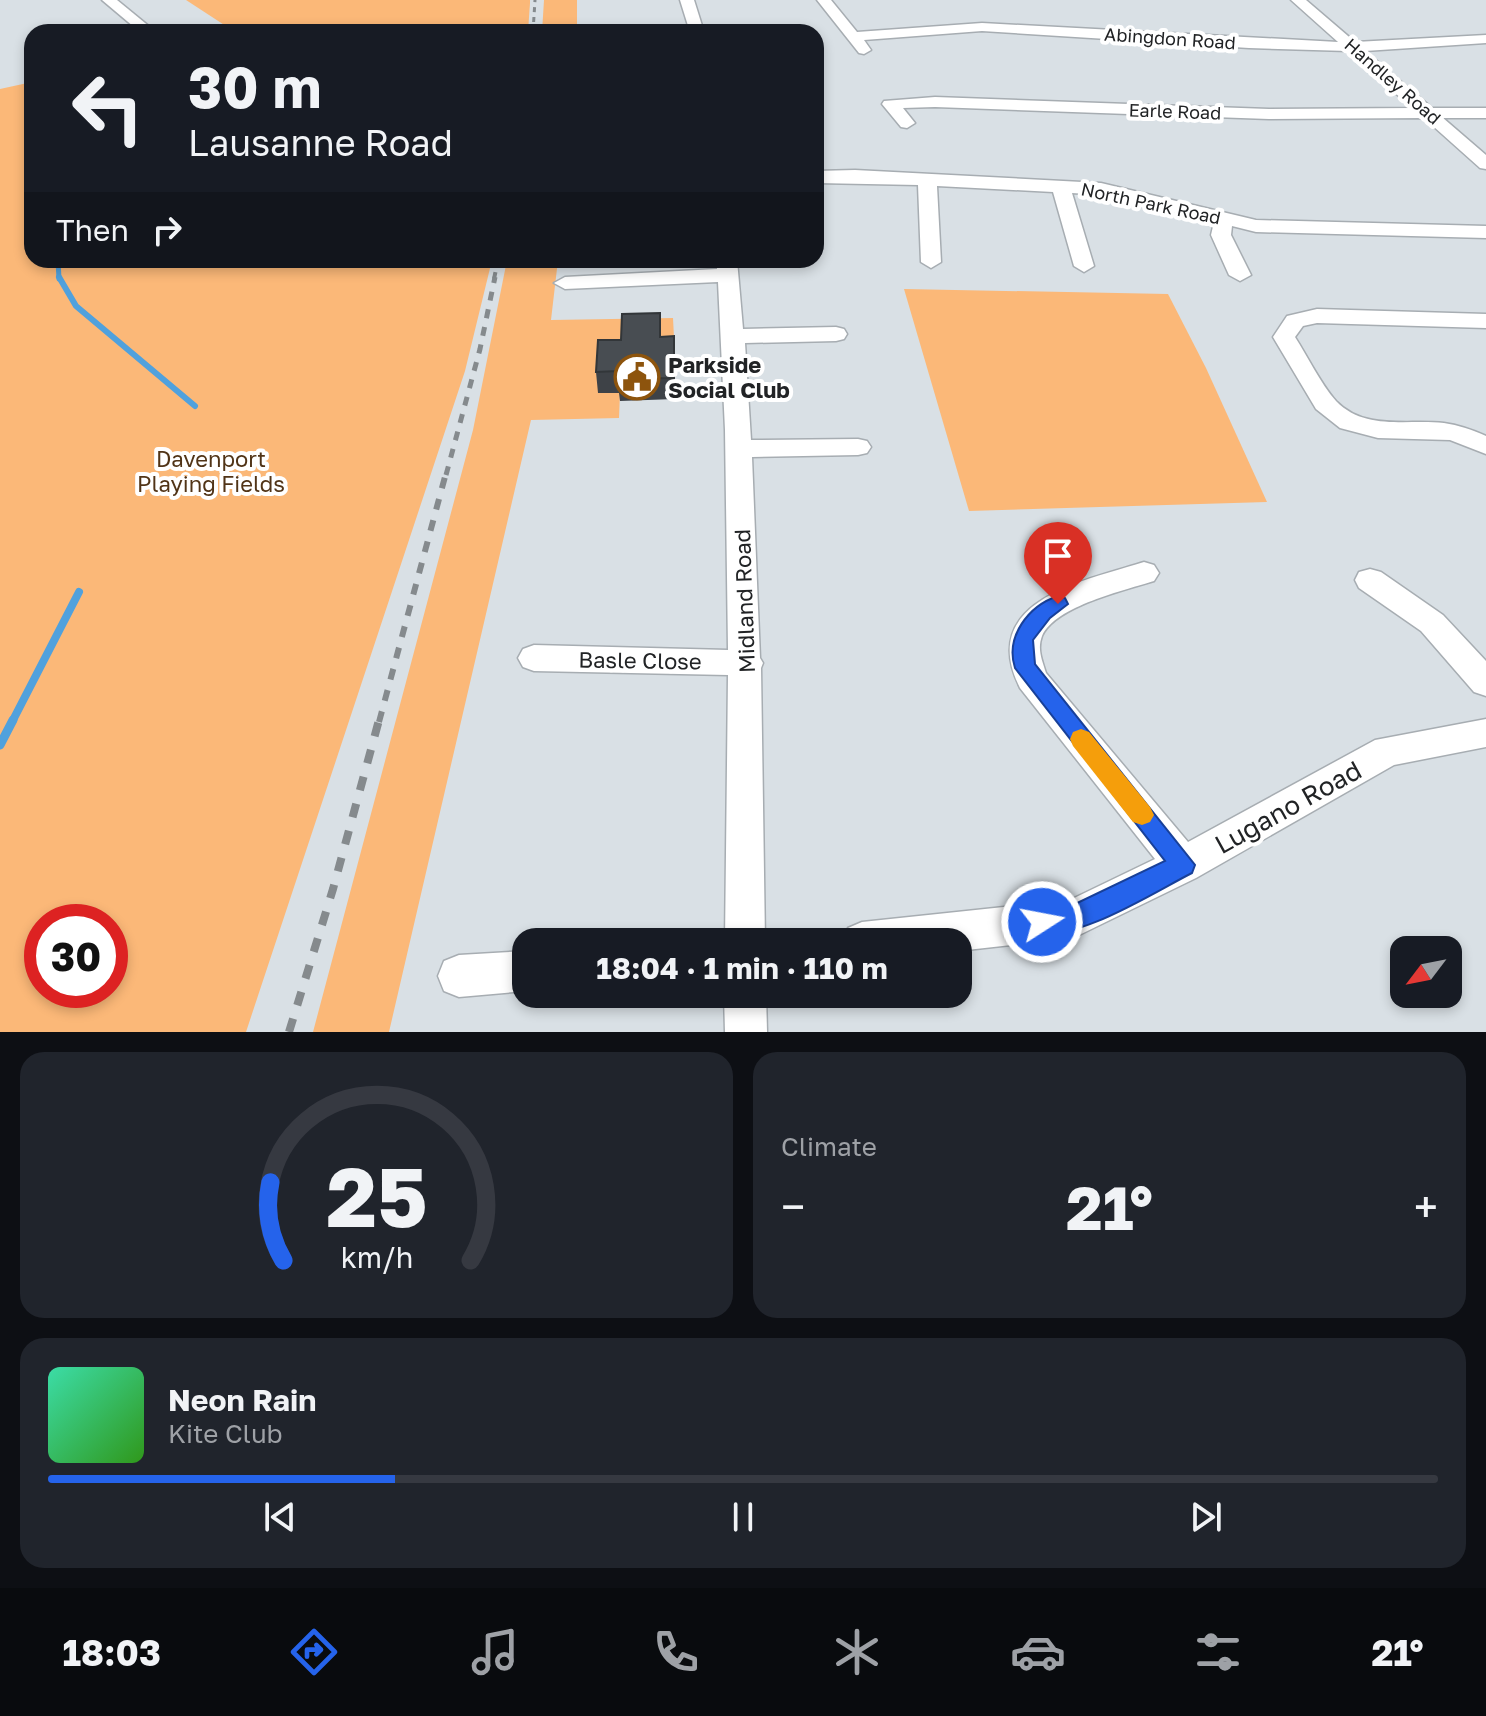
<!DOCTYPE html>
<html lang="en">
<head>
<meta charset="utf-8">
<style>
	:root { --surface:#171b24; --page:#20242c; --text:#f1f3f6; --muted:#9ea1a6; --line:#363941; --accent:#2563eb }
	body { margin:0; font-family:"Golos Text",sans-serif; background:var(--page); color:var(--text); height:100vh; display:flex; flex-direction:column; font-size:30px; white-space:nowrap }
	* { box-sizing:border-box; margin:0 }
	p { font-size:26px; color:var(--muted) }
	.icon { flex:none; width:44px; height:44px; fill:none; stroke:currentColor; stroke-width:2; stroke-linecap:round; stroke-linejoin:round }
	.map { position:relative; height:1032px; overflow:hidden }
	.drawer { display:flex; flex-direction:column; gap:20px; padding:20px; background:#0d0f14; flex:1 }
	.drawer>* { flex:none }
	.banner { position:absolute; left:24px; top:24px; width:800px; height:244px; border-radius:24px; box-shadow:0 4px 12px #0003; background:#171b24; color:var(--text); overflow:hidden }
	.needle { width:52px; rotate:238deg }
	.fabs { position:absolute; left:1390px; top:936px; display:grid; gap:16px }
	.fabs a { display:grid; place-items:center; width:72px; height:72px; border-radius:16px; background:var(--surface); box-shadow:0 4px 12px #0003; font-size:40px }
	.speed { position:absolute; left:24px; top:904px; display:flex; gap:16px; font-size:40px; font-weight:700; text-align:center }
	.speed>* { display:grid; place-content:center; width:104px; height:104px; border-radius:50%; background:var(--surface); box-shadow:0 4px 12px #0003; line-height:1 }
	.speed .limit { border:12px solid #d22; background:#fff; color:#111 }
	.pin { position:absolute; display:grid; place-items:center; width:68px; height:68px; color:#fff; margin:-82px -34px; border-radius:50% 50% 50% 0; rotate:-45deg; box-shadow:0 0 8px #0007 }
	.pin .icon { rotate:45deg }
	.me { position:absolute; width:88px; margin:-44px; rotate:79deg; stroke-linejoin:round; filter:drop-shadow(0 0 6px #0008) }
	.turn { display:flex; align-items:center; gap:28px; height:168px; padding:0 32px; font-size:36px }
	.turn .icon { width:104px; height:104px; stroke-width:2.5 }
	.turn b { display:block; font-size:56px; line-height:68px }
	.then { display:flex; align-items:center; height:76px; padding:0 32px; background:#0003; gap:16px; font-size:30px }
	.big { font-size:60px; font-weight:700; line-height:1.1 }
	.drawer .tile { flex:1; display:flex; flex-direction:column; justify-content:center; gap:12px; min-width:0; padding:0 28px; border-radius:24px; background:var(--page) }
	.drawer .dial { align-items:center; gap:0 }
	.dial svg { height:208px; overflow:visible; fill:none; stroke:var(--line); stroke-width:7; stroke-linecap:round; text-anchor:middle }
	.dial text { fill:var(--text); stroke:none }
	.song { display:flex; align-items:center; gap:24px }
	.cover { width:96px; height:96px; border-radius:12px; background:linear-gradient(135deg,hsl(160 70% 55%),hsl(110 70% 35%)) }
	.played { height:8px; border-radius:4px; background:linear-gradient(90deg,var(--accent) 25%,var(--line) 25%) }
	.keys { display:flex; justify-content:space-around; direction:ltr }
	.heat { display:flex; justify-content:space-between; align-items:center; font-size:44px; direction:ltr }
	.drawer .tiles { flex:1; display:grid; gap:20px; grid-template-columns:1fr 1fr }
	.tile:last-child { grid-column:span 2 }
	.trip { position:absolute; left:512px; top:928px; width:460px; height:80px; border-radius:24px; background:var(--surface); box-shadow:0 4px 12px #0003; font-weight:700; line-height:80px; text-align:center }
	.tabs { display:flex; height:128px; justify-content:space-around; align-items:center; background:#090b0e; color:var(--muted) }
	.tabs .icon { width:56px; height:56px }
	.tabs .active { color:var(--accent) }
	.tabs b { font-size:36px; color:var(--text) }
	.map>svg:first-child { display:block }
</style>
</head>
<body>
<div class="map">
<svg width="1486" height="1032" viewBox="0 0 1486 1032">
	<rect width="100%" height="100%" fill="#d9e0e5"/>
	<g fill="#fbb878" fill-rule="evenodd">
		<path d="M 186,0 L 530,0 L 530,3 L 528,32 L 235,32 Z"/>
		<path d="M 544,0 L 577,0 L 577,32 L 542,32 Z"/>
		<path d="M 32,82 L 32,260 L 492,260 L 465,371 L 246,1032 L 0,1032 L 0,89 ZM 42,922 L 110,922 L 110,990 L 42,990 Z"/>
		<path d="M 507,260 L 558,260 L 551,320 L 673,318 L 675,357 L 662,358 L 598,393 L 620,393 L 619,418 L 531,420 L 389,1032 L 313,1032 L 473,430 Z"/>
		<path d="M 904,289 L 1168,294 L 1206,368 L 1267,502 L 969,511 Z"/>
	</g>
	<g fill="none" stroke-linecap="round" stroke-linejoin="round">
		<path stroke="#50a1dd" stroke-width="5" d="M 58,260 L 59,279"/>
		<path stroke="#50a1dd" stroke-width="6" d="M 59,277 L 76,306 L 195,406"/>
		<path stroke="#50a1dd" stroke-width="8" d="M 12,722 L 79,592"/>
		<path stroke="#50a1dd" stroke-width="9" d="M 0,745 L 13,720"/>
		<g stroke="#a7adb2" stroke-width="3">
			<g id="minor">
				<path d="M 102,0 L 117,0 L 156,32 L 140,32 Z"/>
				<path d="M 680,0 L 694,0 L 704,32 L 690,32 Z"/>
				<path d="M 817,0 L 831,0 L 857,32 L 982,23 L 1338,42 L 1291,0 L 1306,0 L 1355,42 L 1486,35 L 1486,43 L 1365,51 L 1432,108 L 1486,108 L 1486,118 L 1443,118 L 1486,155 L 1486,169 L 1480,168 L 1424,118 L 1269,119 L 935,107 L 903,108 L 915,123 L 907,128 L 901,127 L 882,104 L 884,101 L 935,97 L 1269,109 L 1412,108 L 1348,51 L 1249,48 L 982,31 L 864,40 L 871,50 L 864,54 L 859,53 Z"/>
				<path d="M 855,170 L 1101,183 L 1256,220 L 1486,226 L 1486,238 L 1256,232 L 1232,226 L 1231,235 L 1251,275 L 1240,281 L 1229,275 L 1211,235 L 1214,222 L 1101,195 L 1072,193 L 1094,266 L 1084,272 L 1074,266 L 1053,192 L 937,186 L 941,262 L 931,268 L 921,262 L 918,185 L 816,183 L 816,171 Z"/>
				<path d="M 717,260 L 737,260 L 743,329 L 836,327 L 844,329 L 847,334 L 844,339 L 836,341 L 745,343 L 751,440 L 858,439 L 867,441 L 871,447 L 867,453 L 858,455 L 752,457 L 760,658 L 763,663 L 761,668 L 765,942 L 725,942 L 728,675 L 534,671 L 523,667 L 518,658 L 523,649 L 534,645 L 728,650 L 725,430 L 718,282 L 565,289 L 554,283 L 565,277 L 717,269 Z"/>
				<path d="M 1317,309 L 1486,314 L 1486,328 L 1317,323 L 1303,326 L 1295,337 C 1308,357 1320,383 1336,401 C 1365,431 1407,419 1444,423 C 1458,425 1473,430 1486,436 L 1486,454 L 1450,440 L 1378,438 L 1340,428 L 1316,409 L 1273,337 L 1287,316 Z"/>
				<path d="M 1144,562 L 1154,565 L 1159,573 L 1154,581 C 1126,590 1055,606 1042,636 C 1037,649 1042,660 1046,673 L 1188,842 L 1375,740 L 1486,719 L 1486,747 L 1394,765 L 1196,878 L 1073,938 L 958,951 L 958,942 L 842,942 L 848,928 L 862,922 L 1070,900 L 1155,859 L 1020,688 C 976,601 1083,581 1144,562 Z"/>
				<path d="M 1370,569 L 1381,572 L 1443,615 L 1486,661 L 1486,696 L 1474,692 L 1421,631 L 1359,588 L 1355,580 L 1359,572 Z"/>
				<path d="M 526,951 L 526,991 L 459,997 L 444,991 L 438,976 L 444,961 L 459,955 Z"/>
				<path d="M 724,994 L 766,994 L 767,1032 L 725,1032 Z"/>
			</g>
		</g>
		<use href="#minor" fill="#fff" fill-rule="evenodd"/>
		<path stroke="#858a8d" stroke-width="3" stroke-dasharray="5 5" stroke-linecap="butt" d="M 533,32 L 535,0"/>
		<path stroke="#858a8d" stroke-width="4" stroke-dasharray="7 7" stroke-linecap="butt" d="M 494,279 L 498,260"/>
		<path stroke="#858a8d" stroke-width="5" stroke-dasharray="9 9" stroke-linecap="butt" d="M 446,475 L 480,349 L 495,277"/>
		<path stroke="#858a8d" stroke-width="6" stroke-dasharray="11 11" stroke-linecap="butt" d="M 379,722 L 446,473"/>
		<path stroke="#858a8d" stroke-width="8" stroke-dasharray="14 14" stroke-linecap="butt" d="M 289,1032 L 333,889 L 379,720"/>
	</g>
	<path fill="#3e4247" d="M 674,336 L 675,399 L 620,401 L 619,393 L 598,393 L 596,372 L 621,340 Z"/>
	<path fill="#323639" d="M 674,336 L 675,357 L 675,399 L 674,378 Z"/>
	<path fill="#484d52" stroke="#323639" stroke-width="2" d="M 660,313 L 660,337 L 674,336 L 674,378 L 618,379 L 618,371 L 596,372 L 598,340 L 621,340 L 622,314 Z"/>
	<path fill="#2563eb" stroke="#184099" stroke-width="2" d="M 1058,596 L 1065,598 L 1068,604 L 1050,618 L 1033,640 L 1035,664 L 1195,865 L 1192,873 C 1156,891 1071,946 1033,931 L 1030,922 L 1033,913 L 1071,906 L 1165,861 L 1015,668 C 1005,637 1028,606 1058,596 Z"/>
	<path fill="#f59e0b" d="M 1081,729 L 1089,732 L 1150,807 L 1154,815 L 1150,822 L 1142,825 L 1133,822 L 1073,746 L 1070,739 L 1073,732 Z"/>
	<defs>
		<g id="civic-ring" transform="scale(2.3)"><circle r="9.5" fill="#fff" stroke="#8d540d" stroke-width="1.5"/><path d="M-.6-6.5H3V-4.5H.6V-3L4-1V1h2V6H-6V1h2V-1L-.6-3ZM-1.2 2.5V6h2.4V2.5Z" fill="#8d540d"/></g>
	</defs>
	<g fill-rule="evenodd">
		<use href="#civic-ring" x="637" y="377"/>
	</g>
	<g text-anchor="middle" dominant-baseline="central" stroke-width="8" stroke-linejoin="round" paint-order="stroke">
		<g font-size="18" fill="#212325" stroke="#fff">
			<text transform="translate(1170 38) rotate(4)">Abingdon Road</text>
			<text transform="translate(1393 81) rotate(41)">Handley Road</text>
			<text transform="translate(1175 111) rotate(2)">Earle Road</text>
			<text transform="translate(1151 203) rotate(12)">North Park Road</text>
		</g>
		<g font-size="22" font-weight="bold" fill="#212325" stroke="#fff" text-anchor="start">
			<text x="668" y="364">Parkside<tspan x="668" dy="25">Social Club</tspan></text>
		</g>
		<g font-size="22" fill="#513417" stroke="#fff">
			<text x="211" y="458">Davenport<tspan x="211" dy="25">Playing Fields</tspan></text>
		</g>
		<g font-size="22" fill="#212325" stroke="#fff">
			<text transform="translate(744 601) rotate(-92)">Midland Road</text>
			<text transform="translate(640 660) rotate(1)">Basle Close</text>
		</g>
		<g font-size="26" fill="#212325" stroke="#fff">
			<text transform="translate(1288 807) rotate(-29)">Lugano Road</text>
		</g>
	</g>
</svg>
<div class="fabs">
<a><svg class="needle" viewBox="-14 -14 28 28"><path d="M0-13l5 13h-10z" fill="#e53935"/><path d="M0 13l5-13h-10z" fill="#9ea1a6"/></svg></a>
</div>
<div class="speed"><div class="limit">30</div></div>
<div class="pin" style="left:1058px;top:604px;background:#d93025"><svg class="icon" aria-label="arrive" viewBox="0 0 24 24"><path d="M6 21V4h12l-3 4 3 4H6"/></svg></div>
<svg class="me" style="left:1042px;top:922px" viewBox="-20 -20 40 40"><circle r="17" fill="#2563eb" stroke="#fff" stroke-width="3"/><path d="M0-11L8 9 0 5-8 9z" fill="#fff"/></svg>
<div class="trip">18:04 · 1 min · 110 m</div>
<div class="banner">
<div class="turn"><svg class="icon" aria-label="left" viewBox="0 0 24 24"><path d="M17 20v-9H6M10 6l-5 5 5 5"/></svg><div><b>30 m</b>Lausanne Road</div></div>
<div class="then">Then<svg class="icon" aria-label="right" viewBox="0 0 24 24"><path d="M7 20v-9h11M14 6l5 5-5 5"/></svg></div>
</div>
</div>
<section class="drawer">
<div class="tiles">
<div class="tile dial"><svg viewBox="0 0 100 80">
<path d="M14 69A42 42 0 1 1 86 69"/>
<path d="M14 69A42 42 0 0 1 9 39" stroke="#2563eb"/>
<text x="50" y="56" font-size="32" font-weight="700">25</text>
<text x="50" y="72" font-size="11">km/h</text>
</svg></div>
<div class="tile"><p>Climate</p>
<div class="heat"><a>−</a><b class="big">21°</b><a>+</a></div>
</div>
<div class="tile">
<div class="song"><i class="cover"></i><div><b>Neon Rain</b><p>Kite Club</p></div></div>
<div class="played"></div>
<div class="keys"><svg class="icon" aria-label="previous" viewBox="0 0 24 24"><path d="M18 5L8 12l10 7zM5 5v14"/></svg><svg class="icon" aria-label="pause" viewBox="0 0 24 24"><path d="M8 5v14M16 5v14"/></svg><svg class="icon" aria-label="next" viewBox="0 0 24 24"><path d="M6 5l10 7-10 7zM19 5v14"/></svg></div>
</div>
</div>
</section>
<nav class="tabs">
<b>18:03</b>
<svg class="icon active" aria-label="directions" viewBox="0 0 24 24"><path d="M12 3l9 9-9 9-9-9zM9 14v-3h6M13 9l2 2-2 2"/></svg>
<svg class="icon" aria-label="music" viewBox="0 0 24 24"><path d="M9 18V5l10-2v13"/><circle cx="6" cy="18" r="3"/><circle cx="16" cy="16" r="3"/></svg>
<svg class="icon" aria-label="phone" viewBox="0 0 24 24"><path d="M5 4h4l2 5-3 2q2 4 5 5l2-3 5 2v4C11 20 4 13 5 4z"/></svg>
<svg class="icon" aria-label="climate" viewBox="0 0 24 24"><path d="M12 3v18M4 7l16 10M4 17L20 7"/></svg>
<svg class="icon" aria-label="car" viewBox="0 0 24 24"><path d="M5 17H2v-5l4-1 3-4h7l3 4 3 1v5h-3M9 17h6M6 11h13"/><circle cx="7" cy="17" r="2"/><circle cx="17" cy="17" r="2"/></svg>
<svg class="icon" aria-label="filters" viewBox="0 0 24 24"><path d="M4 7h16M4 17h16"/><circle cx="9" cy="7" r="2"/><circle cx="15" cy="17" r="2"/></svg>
<b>21°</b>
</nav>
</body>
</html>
